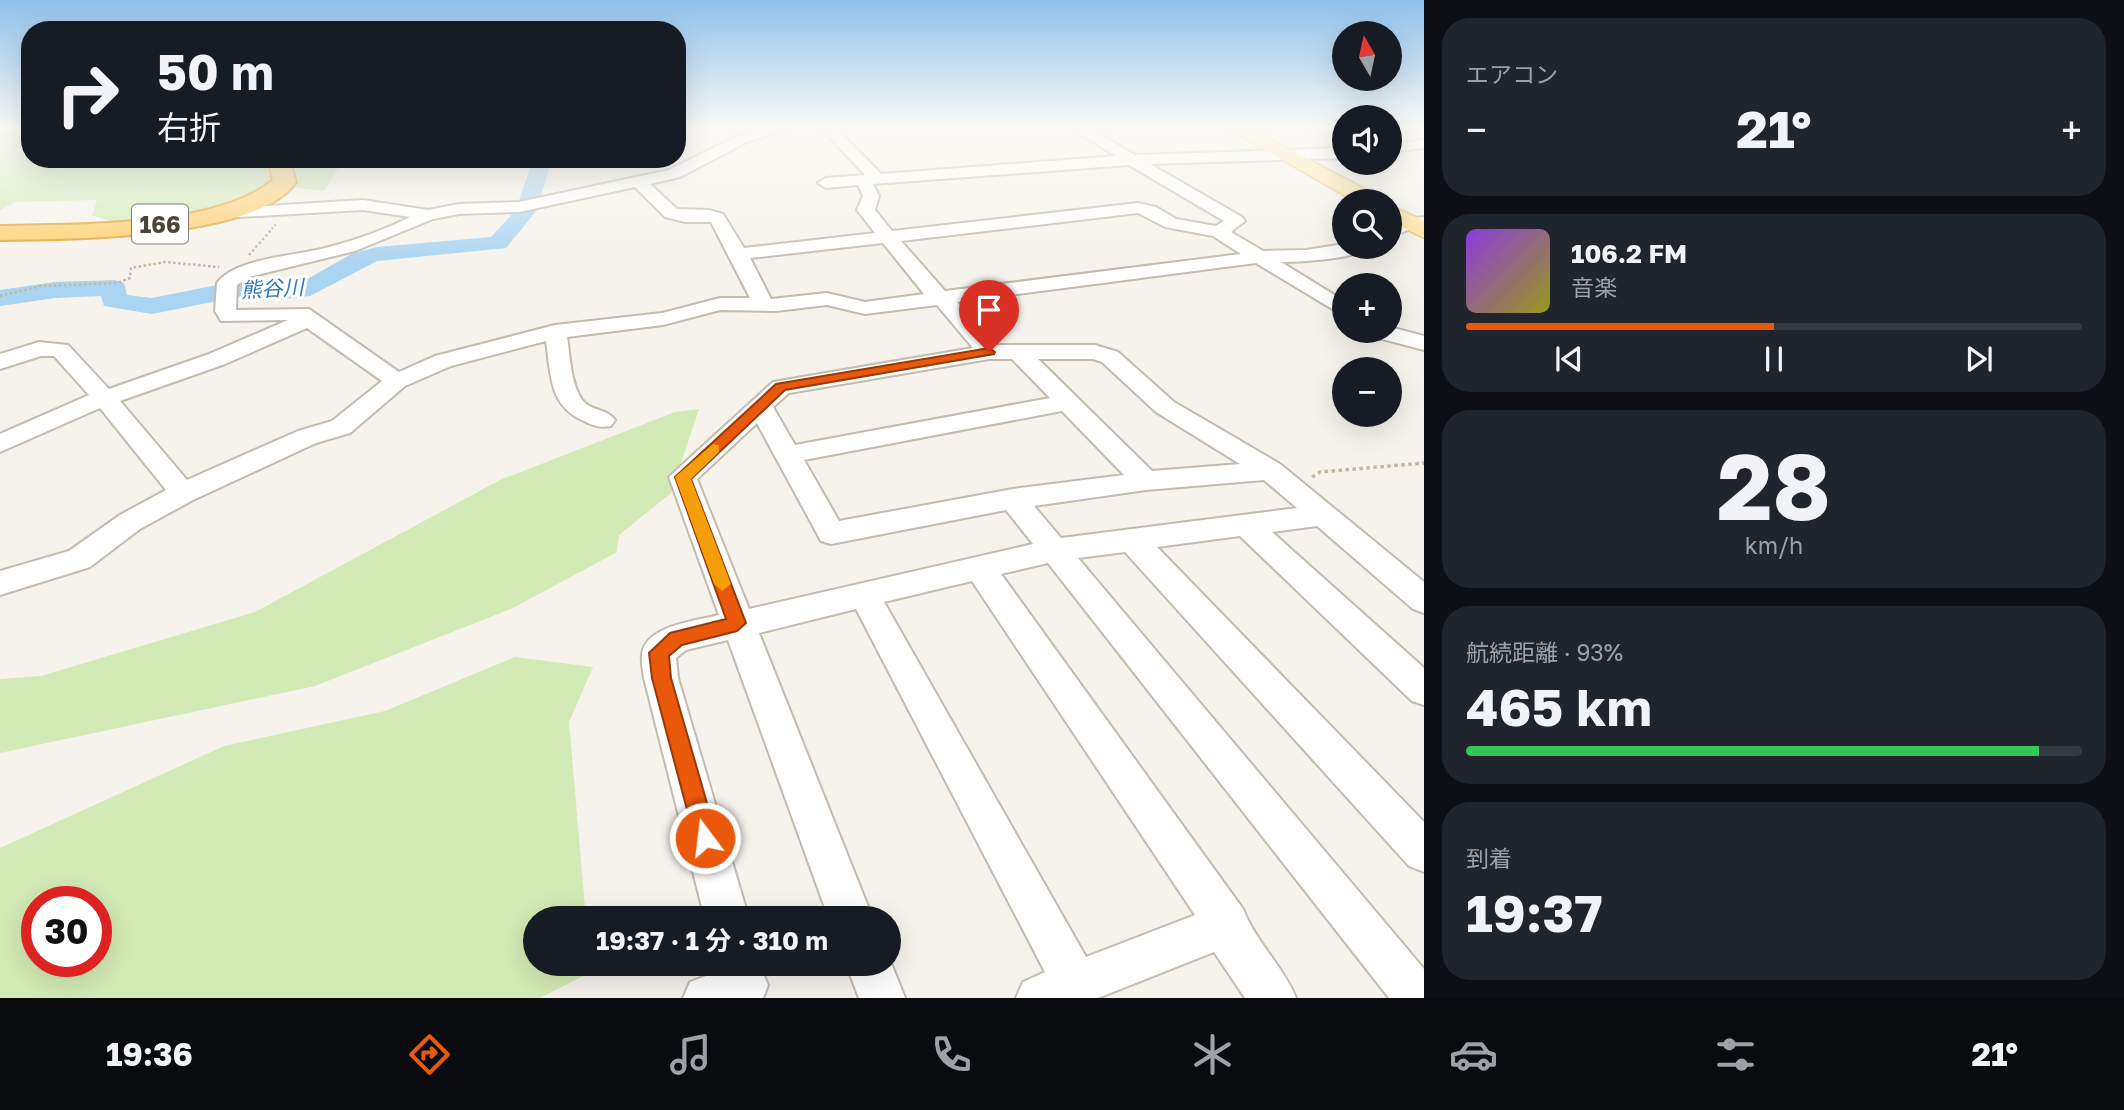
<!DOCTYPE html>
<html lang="ja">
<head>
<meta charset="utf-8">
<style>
	:root { --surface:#171b24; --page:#20242c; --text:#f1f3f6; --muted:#9ea1a6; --line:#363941; --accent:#ea580c }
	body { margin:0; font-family:"Golos Text","Noto Sans JP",sans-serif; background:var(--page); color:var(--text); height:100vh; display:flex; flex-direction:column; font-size:26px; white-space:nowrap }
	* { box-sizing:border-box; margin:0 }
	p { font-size:23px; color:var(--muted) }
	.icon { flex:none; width:38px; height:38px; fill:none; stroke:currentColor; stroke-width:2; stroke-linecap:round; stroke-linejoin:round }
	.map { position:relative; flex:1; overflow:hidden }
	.details { display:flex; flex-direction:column; gap:18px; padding:18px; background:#0d0f14; width:700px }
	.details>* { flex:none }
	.guide { position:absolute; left:21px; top:21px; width:665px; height:147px; border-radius:28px; box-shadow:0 7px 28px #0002; background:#171b24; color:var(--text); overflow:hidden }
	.needle { width:46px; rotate:351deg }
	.fabs { position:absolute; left:1332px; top:21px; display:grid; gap:14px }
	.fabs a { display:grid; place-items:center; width:70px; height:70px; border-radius:50%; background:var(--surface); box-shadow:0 7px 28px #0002; font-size:35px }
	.speed { position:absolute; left:21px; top:886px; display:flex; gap:14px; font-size:35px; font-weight:700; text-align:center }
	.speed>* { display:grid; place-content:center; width:91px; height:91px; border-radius:50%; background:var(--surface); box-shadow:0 7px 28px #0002; line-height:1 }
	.speed .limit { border:10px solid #d22; background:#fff; color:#111 }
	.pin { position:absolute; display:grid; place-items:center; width:60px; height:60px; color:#fff; margin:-72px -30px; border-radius:50% 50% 50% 0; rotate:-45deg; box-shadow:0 0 7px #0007 }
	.pin .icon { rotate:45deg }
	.me { position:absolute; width:77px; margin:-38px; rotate:345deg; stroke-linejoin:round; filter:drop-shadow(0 0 5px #0008) }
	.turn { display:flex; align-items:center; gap:24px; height:147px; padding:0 21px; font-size:32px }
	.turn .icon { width:91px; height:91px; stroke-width:2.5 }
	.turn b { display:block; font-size:49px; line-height:60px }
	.big { font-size:52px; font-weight:700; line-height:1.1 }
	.details .card { flex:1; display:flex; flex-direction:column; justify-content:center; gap:10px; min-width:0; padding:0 24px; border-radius:28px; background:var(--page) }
	.details .dial { align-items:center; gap:0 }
	.dial b { font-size:91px; line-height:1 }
	.song { display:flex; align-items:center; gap:21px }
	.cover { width:84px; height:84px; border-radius:10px; background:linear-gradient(135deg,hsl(270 70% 55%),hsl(60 70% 35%)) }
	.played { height:7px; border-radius:4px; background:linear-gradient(90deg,var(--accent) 50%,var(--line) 50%) }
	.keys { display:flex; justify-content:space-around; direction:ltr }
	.heat { display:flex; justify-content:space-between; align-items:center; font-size:38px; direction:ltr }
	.charge { height:10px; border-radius:5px; background:linear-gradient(90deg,#34c759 93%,var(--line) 0) }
	.trip { position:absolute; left:523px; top:906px; width:378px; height:70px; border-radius:35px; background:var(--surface); box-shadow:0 7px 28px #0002; font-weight:700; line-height:70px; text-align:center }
	.tabs { display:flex; height:112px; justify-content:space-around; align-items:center; background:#090b0e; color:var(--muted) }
	.tabs .icon { width:49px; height:49px }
	.tabs .selected { color:var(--accent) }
	.tabs b { font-size:32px; color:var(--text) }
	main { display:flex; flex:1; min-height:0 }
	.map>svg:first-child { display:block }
</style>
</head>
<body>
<main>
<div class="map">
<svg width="1424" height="998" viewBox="0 0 1424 998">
	<rect width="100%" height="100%" fill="#f6f3ec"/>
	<g fill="#d2eab5" fill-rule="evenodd">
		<path d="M 0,129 L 30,129 L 30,159 L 359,159 L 338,169 L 324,191 L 292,187 L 177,217 L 112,222 L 92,215 L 97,200 L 15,202 L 0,210 Z"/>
		<path d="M 699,409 L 671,493 L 619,535 L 617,552 L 513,608 L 315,686 L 0,753 L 0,679 L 41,676 L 255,612 L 500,480 L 675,412 Z"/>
		<path d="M 515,657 L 593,667 L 569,722 L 586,919 L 536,919 L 536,964 L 590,964 L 591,972 L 540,998 L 0,998 L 0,848 L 224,746 L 385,711 ZM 37,901 L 96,901 L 96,961 L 37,961 Z"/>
	</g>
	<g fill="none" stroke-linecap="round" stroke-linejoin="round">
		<path fill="#a9d4f2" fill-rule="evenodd" d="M 533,159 L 552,159 L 537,210 L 506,248 L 377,261 L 310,296 L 265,301 L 237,297 L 152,314 L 104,306 L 101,296 L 55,298 L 0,306 L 0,290 L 55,282 L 115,280 L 124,283 L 127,295 L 152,298 L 237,281 L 265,285 L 304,281 L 353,253 L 377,247 L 491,237 L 516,210 Z"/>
		<g stroke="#c2bbae" stroke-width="4">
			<g id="minor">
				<path d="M 766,129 L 791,129 L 749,141 L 680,177 L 650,184 L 677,209 L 709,210 L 723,214 L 744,248 L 875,233 L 857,210 L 863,196 L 858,185 L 826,188 L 818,183 L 826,178 L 865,175 L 822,129 L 837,129 L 881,174 L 1116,156 L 1073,129 L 1090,129 L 1135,155 L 1344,148 L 1344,158 L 1150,164 L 1242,217 L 1245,221 L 1231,232 L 1263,251 L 1306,250 L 1344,244 L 1344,247 L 1368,247 C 1359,259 1298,262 1281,262 L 1344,301 L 1344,316 L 1256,263 L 957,302 L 995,345 L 1095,345 L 1118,352 L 1174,402 L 1280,464 L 1424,582 L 1424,613 L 1413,609 L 1317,526 L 1272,532 L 1424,668 L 1424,705 L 1412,701 L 1240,536 L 1157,547 L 1424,822 L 1424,872 L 1409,866 L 1125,552 L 1078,558 L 1424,969 L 1424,998 L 1389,998 L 1048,563 L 1001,574 L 1243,909 C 1256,942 1283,966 1296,998 L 1245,998 L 1214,952 L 1098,998 L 1016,998 L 1023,982 L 1045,972 L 856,609 L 759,633 L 873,919 L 829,919 L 728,640 L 686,650 L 676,658 L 678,678 L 749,919 L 705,919 L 644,678 C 643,671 641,662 642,655 C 645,625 697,621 719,615 L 669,477 L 773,382 L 973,348 L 937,305 L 865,314 L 827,305 L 776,311 L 720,310 L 663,325 L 567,337 C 570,355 571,390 585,403 C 594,411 607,409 615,420 L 611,426 C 600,428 594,426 584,421 C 549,406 551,375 546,341 L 451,366 L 405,386 L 350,433 L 316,443 L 193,500 L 140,529 L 90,567 L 0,595 L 0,571 L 69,551 L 120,515 L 166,490 L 100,408 L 0,452 L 0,434 L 89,395 L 54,356 L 41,356 L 0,369 L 0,354 L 39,342 L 68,345 L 109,389 L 209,354 L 288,320 L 221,321 L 215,311 L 217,283 C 236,257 299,256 329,247 C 356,240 384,230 410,217 L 363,210 L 223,218 L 214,213 L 217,209 L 363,200 L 428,210 L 459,204 L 519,202 L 669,170 L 739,135 ZM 1129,165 L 1224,221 L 1216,226 L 1176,219 L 1156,207 L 1138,203 L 892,231 L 875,210 L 879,196 L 873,184 ZM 635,187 L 665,217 L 685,222 L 711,222 L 750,298 L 720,298 L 662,313 L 555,325 L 435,356 L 399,372 L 309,309 L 236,310 L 237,285 L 249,277 L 355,251 L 433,219 L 459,214 L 519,212 ZM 1138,213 L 1165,227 L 1213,236 L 1241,254 L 945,291 L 901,241 ZM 883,243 L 924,294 L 865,302 L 827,293 L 771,299 L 750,258 ZM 307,328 L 382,381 L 332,421 L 298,431 L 187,480 L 120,401 L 225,364 ZM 989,359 L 1012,359 L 1050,398 L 795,445 L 773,407 L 789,393 ZM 1038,359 L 1093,359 L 1102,362 L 1156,412 L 1240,464 L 1152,471 ZM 1062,411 L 1124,475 L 1013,489 L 839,521 L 804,460 ZM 757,423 L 821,541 L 831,544 L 1006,510 L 1033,544 L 749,609 L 697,479 ZM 1264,480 L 1297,508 L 1061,538 L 1034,506 L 1146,490 ZM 972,581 L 1195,915 L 1086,957 L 884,602 Z"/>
				<path d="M 1424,140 L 1424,148 L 1390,152 L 1390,144 Z"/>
				<path d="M 1424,217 L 1424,227 L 1413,228 L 1390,237 L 1390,225 L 1403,219 Z"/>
				<path d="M 1390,327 L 1424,336 L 1424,350 L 1371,336 L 1368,331 L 1390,331 Z"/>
				<path d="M 889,958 L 905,998 L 859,998 L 846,964 L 889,964 Z"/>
				<path d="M 738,964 L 761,969 L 768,985 L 763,998 L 683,998 L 690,982 Z"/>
			</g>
		</g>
		<g stroke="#e6c16a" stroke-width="3">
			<g id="major">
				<path d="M 1229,129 L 1251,129 L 1378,196 L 1381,201 L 1354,201 Z"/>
				<path d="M 1390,205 L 1424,221 L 1424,238 L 1390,221 Z"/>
			</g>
		</g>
		<g stroke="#e0a43c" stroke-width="4">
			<path id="highway" d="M 268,159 L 289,159 L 296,182 C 256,240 67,239 0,240 L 0,226 C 75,224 215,228 273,180 Z"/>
		</g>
		<path stroke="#c4b79f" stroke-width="2" stroke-dasharray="2 2" stroke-linecap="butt" d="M 269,232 L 276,224"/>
		<g stroke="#c4b79f" stroke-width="2.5" stroke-dasharray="2.5 2.5" stroke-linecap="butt">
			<path d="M 249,255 L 271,230"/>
			<path d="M 0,296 L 41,286 L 117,283 L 130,278 L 131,268 L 165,262 L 219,267"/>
		</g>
		<path stroke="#c4b79f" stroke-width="3.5" stroke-dasharray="3.5 3.5" stroke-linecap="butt" d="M 1312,477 L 1320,472 L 1424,463"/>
		<use href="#minor" fill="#fff" fill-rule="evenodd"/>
		<use href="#major" fill="#ffe39c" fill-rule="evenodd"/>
		<use href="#highway" fill="#ffcf6e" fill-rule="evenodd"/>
	</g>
	<linearGradient id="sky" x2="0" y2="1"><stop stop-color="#8fc1ec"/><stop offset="0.48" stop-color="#fbfaf6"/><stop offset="1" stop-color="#fbfaf6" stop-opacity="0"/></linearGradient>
	<rect width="1424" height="268" fill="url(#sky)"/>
	<path fill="#ea580c" stroke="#983908" stroke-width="2" d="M 989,348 L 995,352 L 994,354 L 785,390 L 691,479 L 746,623 L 737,631 L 682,645 L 669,656 L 671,678 L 717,838 L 713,847 L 705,850 L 697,847 L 652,678 L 649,653 L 670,633 L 726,619 L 675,477 L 776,384 Z"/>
	<path fill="#f59e0b" d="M 713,444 L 719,445 L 719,452 L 691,479 L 731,584 L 722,591 L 714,584 L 675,477 Z"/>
	<g text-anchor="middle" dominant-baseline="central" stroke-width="6" stroke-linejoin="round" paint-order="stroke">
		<g font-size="21" font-style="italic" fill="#2e7ab2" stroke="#fff">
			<text transform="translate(272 288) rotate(-3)">熊谷川</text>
		</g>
		<rect fill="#fff" stroke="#817c74" stroke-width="2" x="132" y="204.5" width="56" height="39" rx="5"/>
		<g font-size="23" font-weight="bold" fill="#4b4439">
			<text x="160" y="224">166</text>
		</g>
	</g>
</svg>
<div class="fabs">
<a><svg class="needle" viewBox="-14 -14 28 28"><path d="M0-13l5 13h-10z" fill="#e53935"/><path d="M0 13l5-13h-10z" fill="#9ea1a6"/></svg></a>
<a><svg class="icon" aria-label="sound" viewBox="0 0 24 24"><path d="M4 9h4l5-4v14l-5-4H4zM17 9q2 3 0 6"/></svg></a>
<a><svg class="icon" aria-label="search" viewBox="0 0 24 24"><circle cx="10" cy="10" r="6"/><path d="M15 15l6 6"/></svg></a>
<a>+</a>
<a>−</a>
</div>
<div class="speed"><div class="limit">30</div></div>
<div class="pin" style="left:989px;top:352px;background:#d93025"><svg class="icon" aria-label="arrive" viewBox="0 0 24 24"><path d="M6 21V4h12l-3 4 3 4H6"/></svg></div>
<svg class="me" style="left:705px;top:838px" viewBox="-20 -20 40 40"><circle r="17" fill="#ea580c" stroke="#fff" stroke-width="3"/><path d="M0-11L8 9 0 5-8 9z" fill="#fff"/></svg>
<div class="trip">19:37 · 1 分 · 310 m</div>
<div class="guide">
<div class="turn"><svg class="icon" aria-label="right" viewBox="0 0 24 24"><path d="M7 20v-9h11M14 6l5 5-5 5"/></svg><div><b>50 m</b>右折</div></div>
</div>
</div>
<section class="details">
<div class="card"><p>エアコン</p>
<div class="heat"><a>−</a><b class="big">21°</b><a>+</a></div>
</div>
<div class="card">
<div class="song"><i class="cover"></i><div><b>106.2 FM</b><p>音楽</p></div></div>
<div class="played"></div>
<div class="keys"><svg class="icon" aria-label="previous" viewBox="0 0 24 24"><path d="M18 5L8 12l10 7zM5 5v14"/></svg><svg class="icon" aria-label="pause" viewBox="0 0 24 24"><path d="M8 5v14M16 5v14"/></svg><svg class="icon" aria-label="next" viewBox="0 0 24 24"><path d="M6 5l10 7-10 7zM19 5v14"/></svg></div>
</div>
<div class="card dial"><b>28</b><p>km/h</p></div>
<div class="card"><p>航続距離 · 93%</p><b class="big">465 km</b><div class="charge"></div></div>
<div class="card"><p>到着</p><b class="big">19:37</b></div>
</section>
</main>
<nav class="tabs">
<b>19:36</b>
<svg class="icon selected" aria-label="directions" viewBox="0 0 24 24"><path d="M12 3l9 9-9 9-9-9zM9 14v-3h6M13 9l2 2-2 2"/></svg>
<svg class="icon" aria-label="music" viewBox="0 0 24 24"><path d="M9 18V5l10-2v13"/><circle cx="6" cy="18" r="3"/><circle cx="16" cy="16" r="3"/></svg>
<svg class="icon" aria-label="phone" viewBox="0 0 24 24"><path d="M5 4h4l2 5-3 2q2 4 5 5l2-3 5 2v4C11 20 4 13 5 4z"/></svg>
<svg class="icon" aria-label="climate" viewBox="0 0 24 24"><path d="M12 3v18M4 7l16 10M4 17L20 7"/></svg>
<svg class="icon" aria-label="car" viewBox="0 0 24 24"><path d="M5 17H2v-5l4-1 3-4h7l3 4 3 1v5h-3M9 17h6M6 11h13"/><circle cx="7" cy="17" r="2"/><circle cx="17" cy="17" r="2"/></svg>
<svg class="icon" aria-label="filters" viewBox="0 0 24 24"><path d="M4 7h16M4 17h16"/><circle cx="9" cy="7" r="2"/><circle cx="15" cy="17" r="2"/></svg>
<b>21°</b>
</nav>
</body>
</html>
